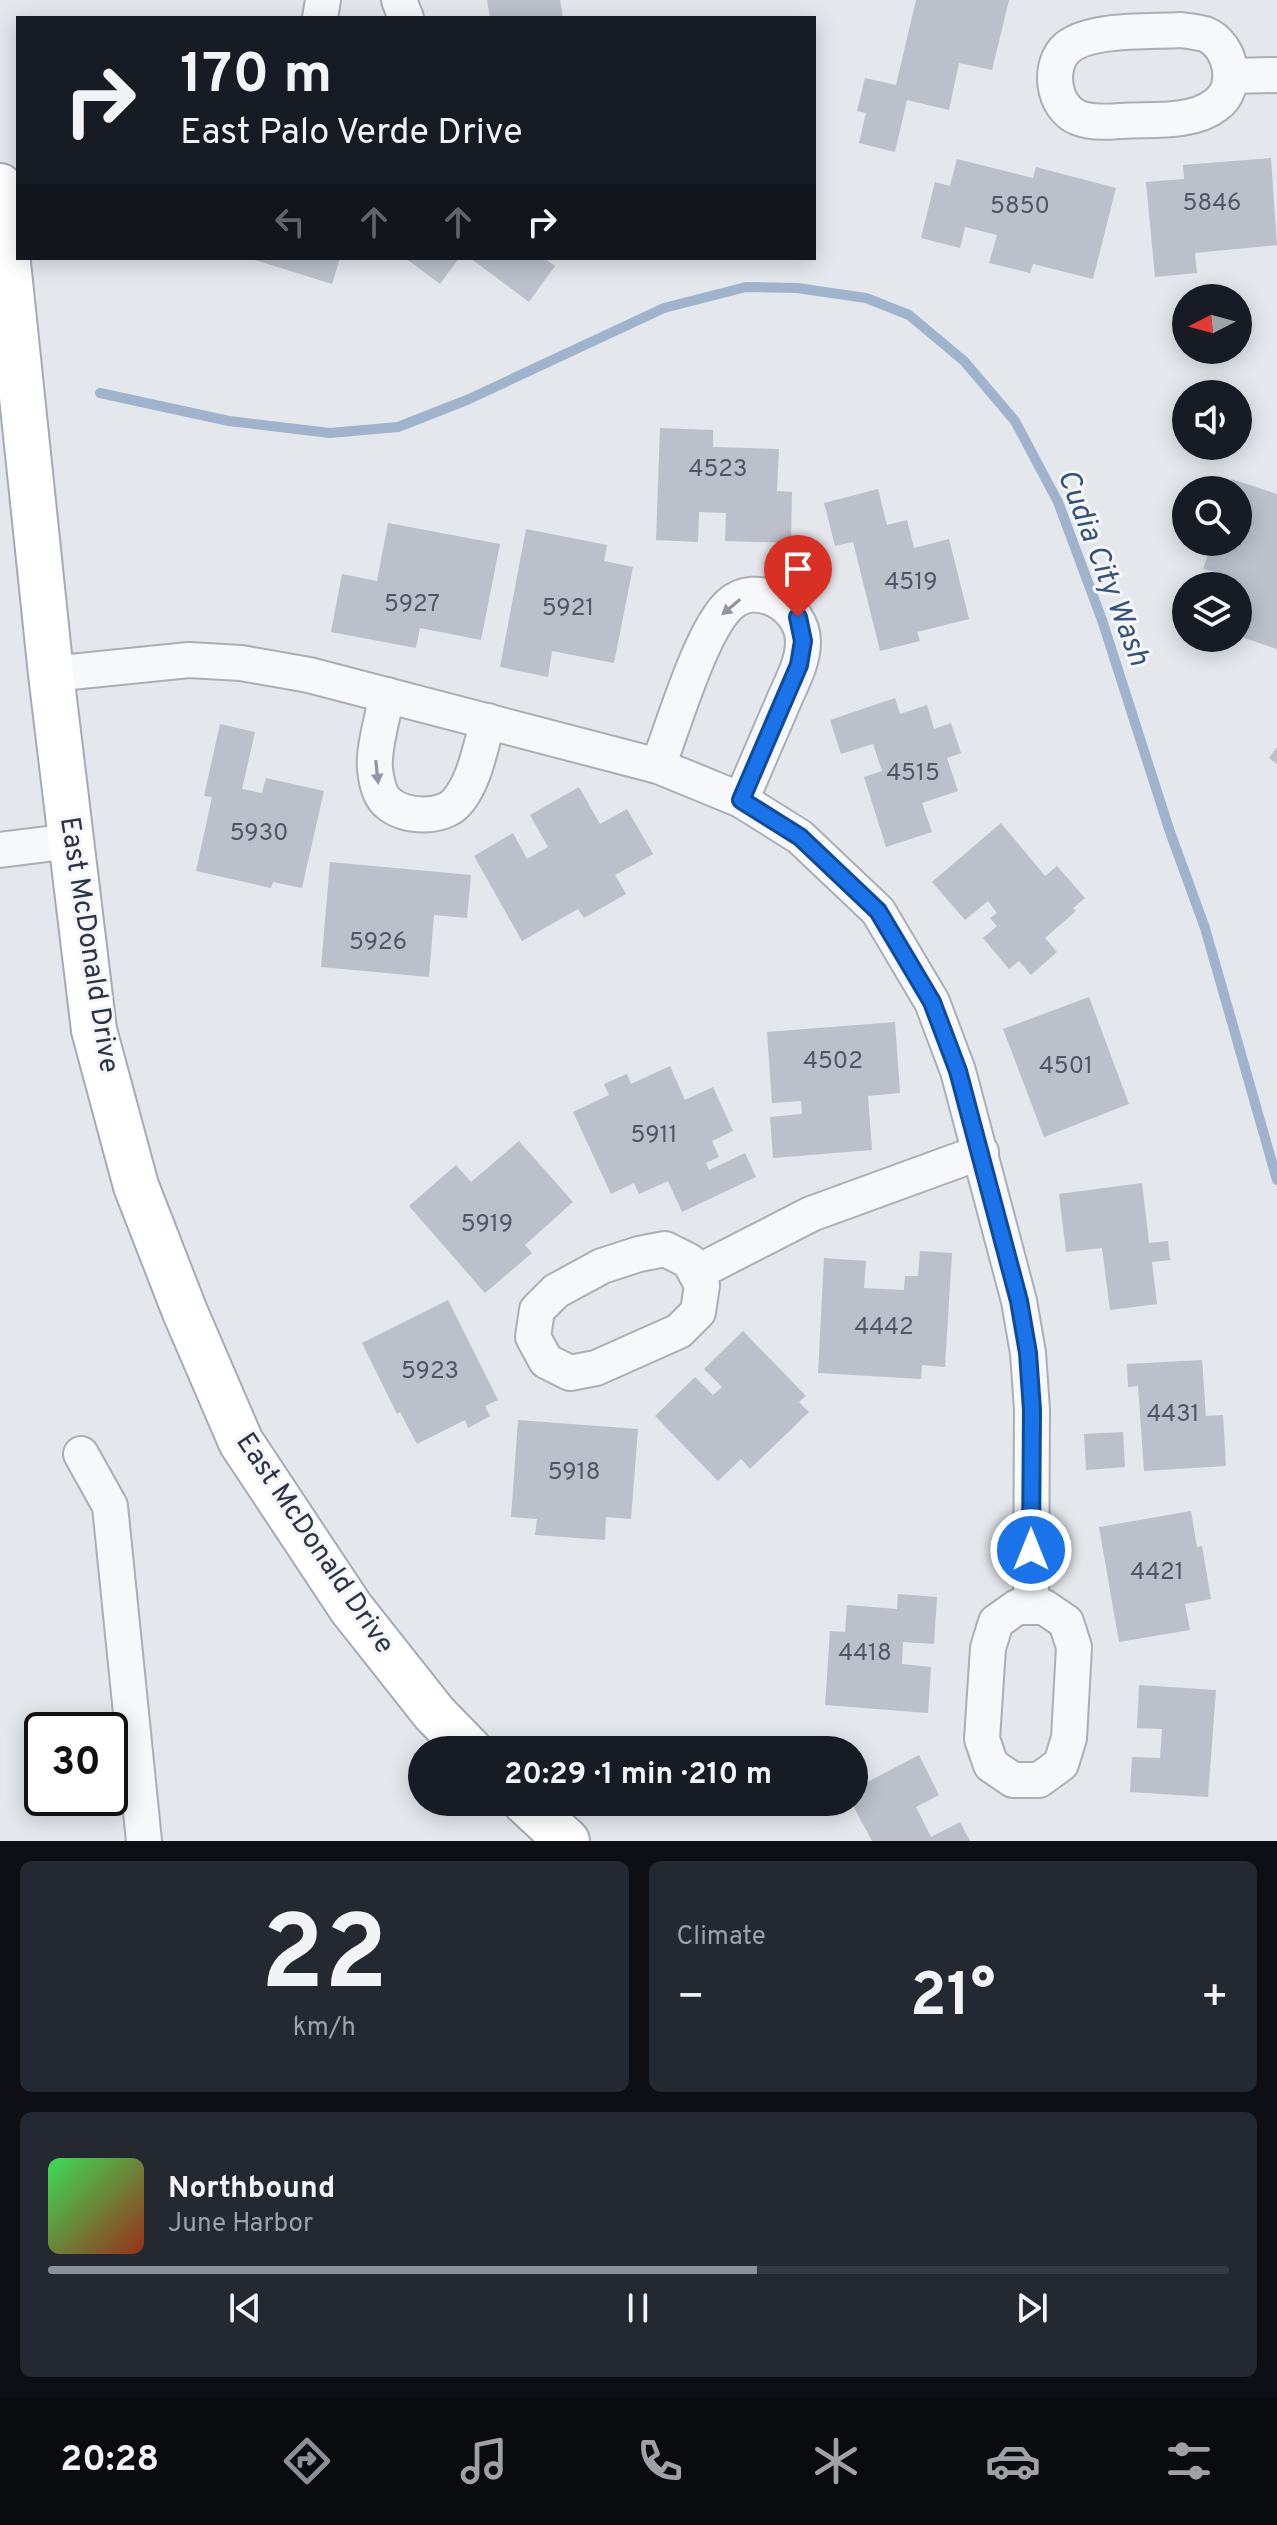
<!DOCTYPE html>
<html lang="en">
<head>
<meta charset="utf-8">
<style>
	:root { --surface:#171b24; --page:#242831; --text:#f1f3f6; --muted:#9ea1a6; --line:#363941; --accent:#8c9099 }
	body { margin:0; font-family:Overpass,sans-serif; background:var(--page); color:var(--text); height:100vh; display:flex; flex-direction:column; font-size:30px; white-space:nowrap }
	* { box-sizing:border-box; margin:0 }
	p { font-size:26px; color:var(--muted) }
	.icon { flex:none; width:44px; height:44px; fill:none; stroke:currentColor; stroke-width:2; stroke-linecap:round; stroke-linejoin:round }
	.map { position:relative; height:1841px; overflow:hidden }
	.drawer { display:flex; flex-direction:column; gap:20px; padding:20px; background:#0d0f14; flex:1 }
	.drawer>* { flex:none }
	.banner { position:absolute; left:16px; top:16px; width:800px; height:244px; border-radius:0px; box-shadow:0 4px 20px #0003; background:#171b24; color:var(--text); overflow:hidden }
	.needle { width:52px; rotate:264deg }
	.fabs { position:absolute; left:1172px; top:284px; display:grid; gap:16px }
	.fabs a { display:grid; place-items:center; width:80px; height:80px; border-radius:50%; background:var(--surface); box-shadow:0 4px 20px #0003; font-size:40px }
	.speed { position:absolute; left:24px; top:1712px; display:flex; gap:16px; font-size:40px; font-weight:700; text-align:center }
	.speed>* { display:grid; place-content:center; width:104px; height:104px; border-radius:50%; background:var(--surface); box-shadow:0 4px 20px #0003; line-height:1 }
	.speed .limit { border:4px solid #111; border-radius:12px; background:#fff; color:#111 }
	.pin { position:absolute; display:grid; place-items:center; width:68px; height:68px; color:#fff; margin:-82px -34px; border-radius:50% 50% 50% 0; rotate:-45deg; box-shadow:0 0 8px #0007 }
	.pin .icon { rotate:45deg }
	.me { position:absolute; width:88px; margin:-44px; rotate:0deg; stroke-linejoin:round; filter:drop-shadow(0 0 6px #0008) }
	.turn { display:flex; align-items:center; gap:28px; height:168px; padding:0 32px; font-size:36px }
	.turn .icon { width:104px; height:104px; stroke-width:2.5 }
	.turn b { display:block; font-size:56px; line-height:68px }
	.lanes { display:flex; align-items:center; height:76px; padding:0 32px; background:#0003; justify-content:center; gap:40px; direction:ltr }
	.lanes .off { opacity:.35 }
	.big { font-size:60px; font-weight:700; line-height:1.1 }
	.drawer .card { flex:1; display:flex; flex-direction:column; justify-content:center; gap:12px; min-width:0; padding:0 28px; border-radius:12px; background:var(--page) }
	.drawer .dial { align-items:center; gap:0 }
	.dial b { font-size:104px; line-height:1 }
	.song { display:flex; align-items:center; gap:24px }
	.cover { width:96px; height:96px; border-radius:12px; background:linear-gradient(135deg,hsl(130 70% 55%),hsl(10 70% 35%)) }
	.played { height:8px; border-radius:4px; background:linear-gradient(90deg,var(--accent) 60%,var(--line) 60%) }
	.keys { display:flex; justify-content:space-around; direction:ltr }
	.heat { display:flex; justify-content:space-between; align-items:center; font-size:44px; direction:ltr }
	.drawer .tiles { flex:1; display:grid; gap:20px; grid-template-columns:1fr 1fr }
	.card:last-child { grid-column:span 2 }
	.trip { position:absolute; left:408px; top:1736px; width:460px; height:80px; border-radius:40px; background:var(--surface); box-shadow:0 4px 20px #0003; font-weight:700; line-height:80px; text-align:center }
	.tabs { display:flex; height:128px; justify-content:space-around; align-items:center; background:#090b0e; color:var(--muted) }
	.tabs .icon { width:56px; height:56px }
	.tabs .current { color:var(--accent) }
	.tabs b { font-size:36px; color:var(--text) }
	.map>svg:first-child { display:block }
</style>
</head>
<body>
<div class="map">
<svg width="1277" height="1841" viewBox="0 0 1277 1841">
	<rect width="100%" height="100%" fill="#e4e7ec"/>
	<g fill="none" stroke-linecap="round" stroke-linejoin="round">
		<path stroke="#9fb4cc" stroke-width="10" d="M 100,393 L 229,421 L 330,433 L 398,427 L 467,400 L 664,308 L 746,287 L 797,288 L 866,298 L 909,315 L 964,361 L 1015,421 L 1058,502 L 1102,620 L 1170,832 L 1205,928 L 1277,1180"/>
	</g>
	<g fill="#bbc0ca">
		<path d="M 487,0 L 560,0 L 563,18 L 490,18 Z"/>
		<path d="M 916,0 L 1009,0 L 992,70 L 959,63 L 949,110 L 907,100 L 895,152 L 859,143 L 866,113 L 857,111 L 865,78 L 896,85 Z"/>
		<path d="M 1271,158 L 1277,245 L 1195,253 L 1197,273 L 1155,277 L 1146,182 L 1184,179 L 1183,165 Z"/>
		<path d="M 957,159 L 1033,178 L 1036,167 L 1116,188 L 1093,279 L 1033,264 L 1030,273 L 989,263 L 997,235 L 965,227 L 960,248 L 921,238 L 935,182 L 950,186 Z"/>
		<path d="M 248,258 L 340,258 L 332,284 Z"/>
		<path d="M 410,258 L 459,258 L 440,284 L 408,260 Z"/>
		<path d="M 470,258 L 544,258 L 555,266 L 529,302 Z"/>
		<path d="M 660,428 L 713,430 L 713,447 L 779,449 L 777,491 L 792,492 L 791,543 L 725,541 L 726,513 L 699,512 L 698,542 L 656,540 Z"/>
		<path d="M 1231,479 L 1277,494 L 1277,649 L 1238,636 L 1245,617 L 1238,615 L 1238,586 L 1211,586 L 1215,572 L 1203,569 L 1212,542 L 1238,542 L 1238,490 L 1228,490 Z"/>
		<path d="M 878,489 L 887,525 L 907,520 L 914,548 L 949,539 L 969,619 L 917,632 L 920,641 L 880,651 L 853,542 L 835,546 L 824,503 Z"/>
		<path d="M 388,523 L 500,544 L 481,640 L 420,628 L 416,648 L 331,632 L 342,574 L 377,581 Z"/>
		<path d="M 526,529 L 607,545 L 604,561 L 633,567 L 614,663 L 552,651 L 548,677 L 500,667 Z"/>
		<path d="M 895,698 L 900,714 L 927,705 L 934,729 L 951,723 L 961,753 L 947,758 L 958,791 L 922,803 L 932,832 L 886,847 L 864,777 L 882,771 L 873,744 L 841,754 L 830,720 Z"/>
		<path d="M 220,724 L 255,732 L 242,789 L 262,793 L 266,778 L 324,791 L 302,888 L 273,882 L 271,888 L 196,871 L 212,797 L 204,796 Z"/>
		<path d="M 1277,747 L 1277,764 L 1269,758 Z"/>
		<path d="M 579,787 L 600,824 L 627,809 L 653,854 L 615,875 L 626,894 L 584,918 L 578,909 L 522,941 L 474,856 L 513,833 L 527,859 L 548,847 L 530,815 Z"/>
		<path d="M 1001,823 L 1045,876 L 1057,866 L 1085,898 L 1073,908 L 1076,911 L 1045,938 L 1057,952 L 1031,975 L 1019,961 L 1009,969 L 983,938 L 997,926 L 990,918 L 997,913 L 988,901 L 965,920 L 932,882 Z"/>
		<path d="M 330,862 L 471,875 L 467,918 L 434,915 L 429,977 L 321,967 Z"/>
		<path d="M 1089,997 L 1129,1104 L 1044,1137 L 1003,1029 Z"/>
		<path d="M 895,1022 L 900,1093 L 868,1096 L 872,1150 L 773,1158 L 770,1117 L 802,1114 L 801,1101 L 772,1103 L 767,1032 Z"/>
		<path d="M 670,1066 L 685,1100 L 713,1087 L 733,1131 L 712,1141 L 719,1157 L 706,1163 L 709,1170 L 745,1153 L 756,1177 L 682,1212 L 668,1181 L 639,1194 L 634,1183 L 611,1194 L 573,1112 L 609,1095 L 604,1084 L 627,1074 L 631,1084 Z"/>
		<path d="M 519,1141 L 573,1202 L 525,1245 L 532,1253 L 485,1293 L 409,1206 L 456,1165 L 471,1182 Z"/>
		<path d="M 1142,1183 L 1149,1243 L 1168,1241 L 1170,1260 L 1152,1262 L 1157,1304 L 1110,1310 L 1102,1248 L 1066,1252 L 1059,1194 Z"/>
		<path d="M 920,1251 L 952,1253 L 945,1367 L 922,1365 L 921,1379 L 818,1373 L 824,1258 L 866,1261 L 864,1288 L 904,1290 L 905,1276 L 918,1276 Z"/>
		<path d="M 448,1300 L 498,1400 L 485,1406 L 490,1416 L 468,1428 L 465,1420 L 417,1444 L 400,1412 L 397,1414 L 362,1343 Z"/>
		<path d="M 743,1331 L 806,1396 L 799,1402 L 809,1412 L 750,1469 L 741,1459 L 718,1481 L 655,1416 L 695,1377 L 713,1395 L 722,1387 L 704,1369 Z"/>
		<path d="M 1202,1360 L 1206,1416 L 1223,1415 L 1226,1466 L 1144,1471 L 1138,1386 L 1128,1387 L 1127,1364 Z"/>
		<path d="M 518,1420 L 638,1429 L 631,1519 L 606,1517 L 605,1540 L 535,1535 L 537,1519 L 511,1517 Z"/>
		<path d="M 1123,1432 L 1125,1467 L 1086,1470 L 1084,1434 Z"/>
		<path d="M 1191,1511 L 1197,1547 L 1202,1546 L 1211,1599 L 1185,1604 L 1190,1630 L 1119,1642 L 1099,1527 Z"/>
		<path d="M 898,1594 L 937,1597 L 934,1644 L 903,1642 L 902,1664 L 931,1667 L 928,1713 L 825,1705 L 830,1631 L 845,1632 L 847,1605 L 897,1609 Z"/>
		<path d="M 1139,1685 L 1216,1690 L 1208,1797 L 1130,1792 L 1132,1757 L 1160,1758 L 1162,1729 L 1137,1728 Z"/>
		<path d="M 919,1755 L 939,1795 L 916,1807 L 931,1837 L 960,1822 L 970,1841 L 872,1841 L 851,1802 L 854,1802 L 854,1789 Z"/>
	</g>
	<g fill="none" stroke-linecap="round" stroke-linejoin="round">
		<g stroke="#a9aeb7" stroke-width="38">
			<g id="minor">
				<path d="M 399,0 L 406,18"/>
				<path d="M 320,18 L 323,0"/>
				<path d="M 1181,30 C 1189,31 1198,32 1205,34 C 1232,45 1240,88 1216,105 C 1191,124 1151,119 1121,121 C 1107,122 1092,123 1079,118 C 1052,108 1047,64 1068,47 C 1092,28 1151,32 1181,30 Z"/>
				<path d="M 1231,76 L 1277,75"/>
				<path d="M 51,674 L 189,660 L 241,663 L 309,675 L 658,766 L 741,800 L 800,837 L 878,911 L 932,1002 L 958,1071 L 1019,1301 L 1028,1353 L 1032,1410 L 1031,1606"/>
				<path d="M 387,695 C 383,716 373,749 375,769 C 376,779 379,796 388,803 C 404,818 443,819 457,802 C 475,781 480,748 488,721"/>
				<path d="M 658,766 C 673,727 701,631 729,605 C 756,579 803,606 803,642 C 803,664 790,685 782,705 C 768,737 755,768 741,800"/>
				<path d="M 0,850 L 71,841"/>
				<path d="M 665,1249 L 689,1261 L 702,1285 L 698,1312 L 679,1331 L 596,1368 L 570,1373 L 546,1361 L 533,1337 L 537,1310 L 556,1291 L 602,1266 L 639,1254 Z"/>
				<path d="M 696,1273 L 811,1214 L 981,1152"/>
				<path d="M 81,1454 L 110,1506 L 144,1841"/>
				<path d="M 1017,1607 L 1044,1607 L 1066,1622 L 1074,1647 L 1069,1738 L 1061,1764 L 1039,1780 L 1013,1780 L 991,1765 L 982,1739 L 988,1648 L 996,1622 Z"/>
			</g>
		</g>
		<g stroke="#a3abb8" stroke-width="48">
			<g id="primary">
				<path d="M 0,186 L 51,674 L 94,1030 L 136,1186 L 185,1312 L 241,1442 L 351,1608 L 434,1713 L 470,1750"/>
				<path d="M 525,1802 L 567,1841"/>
			</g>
		</g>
		<use href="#minor" stroke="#f7f8fa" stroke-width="34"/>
		<use href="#primary" stroke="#fff" stroke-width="44"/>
	</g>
	<defs><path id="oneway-solid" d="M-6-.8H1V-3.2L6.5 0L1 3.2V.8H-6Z" transform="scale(2)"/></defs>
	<g fill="#9196a0">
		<use href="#oneway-solid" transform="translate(731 607) rotate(140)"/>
		<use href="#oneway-solid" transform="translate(377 772) rotate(84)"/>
	</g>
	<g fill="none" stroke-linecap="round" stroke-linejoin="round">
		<g stroke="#114b97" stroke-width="20">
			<path id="route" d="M 798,617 L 803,641 L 799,665 L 741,800 L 800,837 L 878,911 L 932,1002 L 958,1071 L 1019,1301 L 1028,1353 L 1032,1410 L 1031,1550"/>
		</g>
		<use href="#route" stroke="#1a73e8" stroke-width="14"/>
	</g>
	<g text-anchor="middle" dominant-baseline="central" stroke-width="6" stroke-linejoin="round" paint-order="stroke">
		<g font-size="24" fill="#4f5766">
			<text x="1212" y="204">5846</text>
			<text x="1020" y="207">5850</text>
			<text x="718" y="470">4523</text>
			<text x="911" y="583">4519</text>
			<text x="412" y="605">5927</text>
			<text x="568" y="609">5921</text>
			<text x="913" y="774">4515</text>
			<text x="259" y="834">5930</text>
			<text x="378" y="943">5926</text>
			<text x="833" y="1062">4502</text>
			<text x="1066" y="1067">4501</text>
			<text x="654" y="1136">5911</text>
			<text x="487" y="1225">5919</text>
			<text x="884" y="1328">4442</text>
			<text x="430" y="1372">5923</text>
			<text x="1173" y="1415">4431</text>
			<text x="574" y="1473">5918</text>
			<text x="1157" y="1573">4421</text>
			<text x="865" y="1654">4418</text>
		</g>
		<g font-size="28" fill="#2b3445" stroke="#f4f6f9">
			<text transform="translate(88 945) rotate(81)">East McDonald Drive</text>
			<text transform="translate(314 1544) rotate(56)">East McDonald Drive</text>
		</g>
		<g font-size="30" font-style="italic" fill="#34527a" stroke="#f4f6f9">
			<text transform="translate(1102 568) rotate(69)">Cudia City Wash</text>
		</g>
	</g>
</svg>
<div class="fabs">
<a><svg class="needle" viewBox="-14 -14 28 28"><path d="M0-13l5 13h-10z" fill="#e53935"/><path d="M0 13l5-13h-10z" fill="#9ea1a6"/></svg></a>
<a><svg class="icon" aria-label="sound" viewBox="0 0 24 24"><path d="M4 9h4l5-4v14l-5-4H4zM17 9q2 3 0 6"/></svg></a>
<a><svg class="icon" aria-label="search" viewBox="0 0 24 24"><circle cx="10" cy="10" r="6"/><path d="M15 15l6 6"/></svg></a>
<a><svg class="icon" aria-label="layers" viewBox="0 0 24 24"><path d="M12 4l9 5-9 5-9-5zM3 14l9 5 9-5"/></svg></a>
</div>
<div class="speed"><div class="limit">30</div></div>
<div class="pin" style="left:798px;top:617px;background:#d93025"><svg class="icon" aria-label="arrive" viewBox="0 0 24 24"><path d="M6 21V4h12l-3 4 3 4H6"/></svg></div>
<svg class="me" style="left:1031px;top:1550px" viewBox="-20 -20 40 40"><circle r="17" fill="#1a73e8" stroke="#fff" stroke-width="3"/><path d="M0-11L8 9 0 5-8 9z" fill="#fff"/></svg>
<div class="trip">20:29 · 1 min · 210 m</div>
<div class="banner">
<div class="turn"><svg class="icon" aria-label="right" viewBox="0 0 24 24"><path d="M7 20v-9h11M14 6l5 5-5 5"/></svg><div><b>170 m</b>East Palo Verde Drive</div></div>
<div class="lanes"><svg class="icon off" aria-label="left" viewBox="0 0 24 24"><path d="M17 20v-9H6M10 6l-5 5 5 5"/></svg><svg class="icon off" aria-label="ahead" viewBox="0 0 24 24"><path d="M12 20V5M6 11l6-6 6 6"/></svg><svg class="icon off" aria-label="ahead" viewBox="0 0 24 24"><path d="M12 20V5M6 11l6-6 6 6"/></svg><svg class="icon" aria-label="right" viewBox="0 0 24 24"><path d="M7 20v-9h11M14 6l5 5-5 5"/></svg></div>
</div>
</div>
<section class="drawer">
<div class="tiles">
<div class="card dial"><b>22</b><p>km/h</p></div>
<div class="card"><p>Climate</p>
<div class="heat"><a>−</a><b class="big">21°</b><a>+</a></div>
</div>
<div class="card">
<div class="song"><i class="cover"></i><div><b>Northbound</b><p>June Harbor</p></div></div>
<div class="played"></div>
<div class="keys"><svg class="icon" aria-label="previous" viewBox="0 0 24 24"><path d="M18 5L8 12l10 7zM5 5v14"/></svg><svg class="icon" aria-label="pause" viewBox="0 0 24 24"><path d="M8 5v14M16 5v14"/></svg><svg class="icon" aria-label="next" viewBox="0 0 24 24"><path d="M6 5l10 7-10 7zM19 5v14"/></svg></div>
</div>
</div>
</section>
<nav class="tabs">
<b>20:28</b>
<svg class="icon current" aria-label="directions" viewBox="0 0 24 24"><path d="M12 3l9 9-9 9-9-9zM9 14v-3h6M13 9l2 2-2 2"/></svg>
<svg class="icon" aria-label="music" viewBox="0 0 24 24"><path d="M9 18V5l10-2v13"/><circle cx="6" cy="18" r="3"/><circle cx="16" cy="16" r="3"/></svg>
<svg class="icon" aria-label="phone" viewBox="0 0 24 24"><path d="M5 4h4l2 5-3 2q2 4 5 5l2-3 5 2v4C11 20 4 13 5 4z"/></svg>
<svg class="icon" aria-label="climate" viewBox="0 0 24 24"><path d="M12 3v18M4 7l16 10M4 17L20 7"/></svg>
<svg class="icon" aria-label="car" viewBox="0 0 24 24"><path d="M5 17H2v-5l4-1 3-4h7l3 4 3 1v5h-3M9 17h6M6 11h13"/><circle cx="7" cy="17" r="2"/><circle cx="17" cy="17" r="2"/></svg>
<svg class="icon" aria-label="filters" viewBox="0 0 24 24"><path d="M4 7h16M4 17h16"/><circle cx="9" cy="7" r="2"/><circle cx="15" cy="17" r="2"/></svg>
</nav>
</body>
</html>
